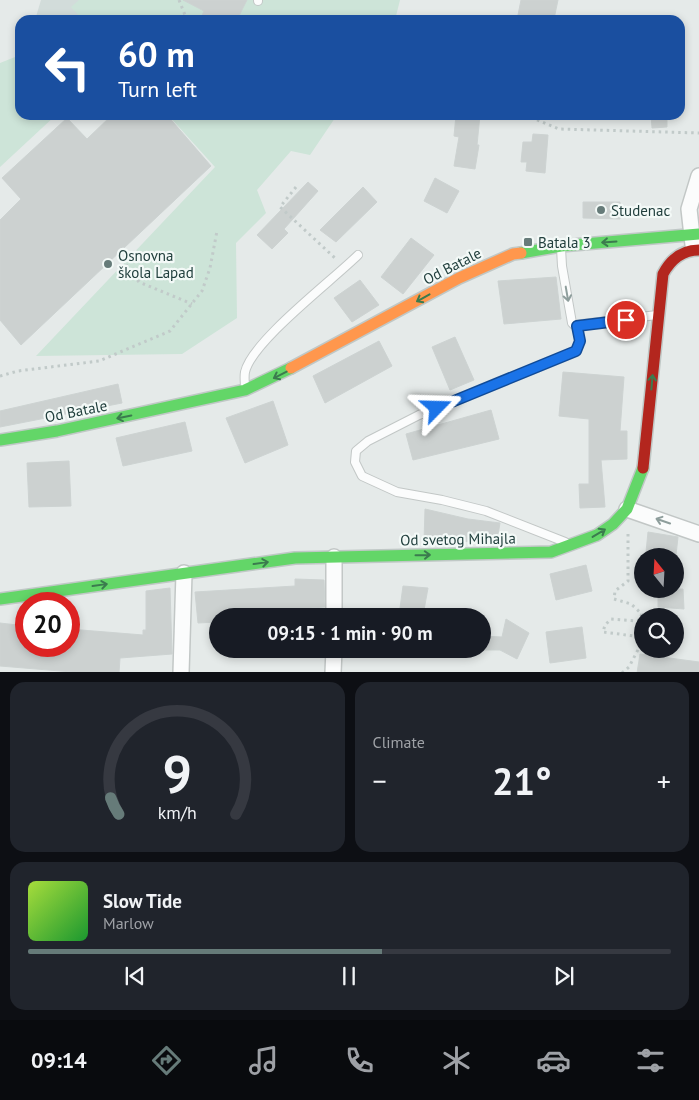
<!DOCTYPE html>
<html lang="en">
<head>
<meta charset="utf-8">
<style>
	:root { --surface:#171b24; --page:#20242c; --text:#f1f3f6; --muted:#9ea1a6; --line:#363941; --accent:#667b79 }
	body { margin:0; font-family:"PT Sans",sans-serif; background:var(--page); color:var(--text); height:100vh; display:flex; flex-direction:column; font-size:19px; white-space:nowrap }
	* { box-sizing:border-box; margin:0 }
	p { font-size:16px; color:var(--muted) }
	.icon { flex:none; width:28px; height:28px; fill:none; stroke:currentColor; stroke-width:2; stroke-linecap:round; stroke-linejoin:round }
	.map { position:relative; height:672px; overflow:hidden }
	.panel { display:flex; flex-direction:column; gap:10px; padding:10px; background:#0d0f14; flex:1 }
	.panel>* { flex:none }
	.hud { position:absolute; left:15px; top:15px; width:670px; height:105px; border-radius:15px; box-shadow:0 2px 8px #0003; background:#1a4fa0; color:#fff; overflow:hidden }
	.needle { width:32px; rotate:342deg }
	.tools { position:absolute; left:634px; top:548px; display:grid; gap:10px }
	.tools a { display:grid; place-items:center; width:50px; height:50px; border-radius:50%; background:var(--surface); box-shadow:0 2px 8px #0003; font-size:25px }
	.speed { position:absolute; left:15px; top:592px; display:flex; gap:10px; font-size:25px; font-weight:700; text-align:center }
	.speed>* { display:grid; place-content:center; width:65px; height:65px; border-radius:50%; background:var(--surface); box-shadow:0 2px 8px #0003; line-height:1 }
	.speed .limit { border:8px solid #d22; background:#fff; color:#111 }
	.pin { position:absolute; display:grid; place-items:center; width:42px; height:42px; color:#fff; margin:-21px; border:2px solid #fff; border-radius:50%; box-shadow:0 1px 5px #0007 }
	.me { position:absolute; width:55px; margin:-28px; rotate:68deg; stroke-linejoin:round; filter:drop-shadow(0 0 4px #0008) }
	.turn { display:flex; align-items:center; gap:18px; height:105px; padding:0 20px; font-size:22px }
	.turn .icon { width:65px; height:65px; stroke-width:2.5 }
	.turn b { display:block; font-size:35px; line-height:42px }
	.big { font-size:38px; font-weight:700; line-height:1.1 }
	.panel .card { flex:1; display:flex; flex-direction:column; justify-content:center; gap:8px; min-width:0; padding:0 18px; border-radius:15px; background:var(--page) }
	.panel .dial { align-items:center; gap:0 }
	.dial svg { height:130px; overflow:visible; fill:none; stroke:var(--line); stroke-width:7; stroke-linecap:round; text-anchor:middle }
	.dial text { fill:var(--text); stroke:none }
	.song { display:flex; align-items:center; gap:15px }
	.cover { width:60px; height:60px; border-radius:8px; background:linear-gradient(135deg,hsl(80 70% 55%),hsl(130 70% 35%)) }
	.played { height:5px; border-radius:2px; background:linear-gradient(90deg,var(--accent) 55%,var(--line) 55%) }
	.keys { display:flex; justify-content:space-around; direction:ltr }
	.heat { display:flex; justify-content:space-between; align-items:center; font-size:28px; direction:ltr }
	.panel .tiles { flex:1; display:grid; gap:10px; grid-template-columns:1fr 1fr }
	.card:last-child { grid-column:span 2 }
	.trip { position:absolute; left:209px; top:608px; width:282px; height:50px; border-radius:25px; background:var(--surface); box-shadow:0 2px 8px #0003; font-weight:700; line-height:50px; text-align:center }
	.tabs { display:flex; height:80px; justify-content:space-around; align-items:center; background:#090b0e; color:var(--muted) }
	.tabs .icon { width:35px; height:35px }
	.tabs .current { color:var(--accent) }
	.tabs b { font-size:22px; color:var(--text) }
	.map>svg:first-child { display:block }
</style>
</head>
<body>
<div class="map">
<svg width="699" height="673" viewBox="0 0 699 673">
	<rect width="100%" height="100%" fill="#e5eae9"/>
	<path fill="#d2dcda" d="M 41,0 L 172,0 L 181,20 L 35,20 Z"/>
	<g fill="#cde4d8">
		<path d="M 79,0 L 400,0 L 395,20 L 83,20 L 71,7 Z"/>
		<path d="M 20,55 L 20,115 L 56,115 L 0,167 L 0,63 Z"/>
		<path d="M 168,115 L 337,115 L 310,155 L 291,151 L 257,190 L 266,213 L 236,243 L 237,318 L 182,354 L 36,356 L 215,167 Z"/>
	</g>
	<g fill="#ccd1d0" stroke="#cdd3d2">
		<path d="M 183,0 L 247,0 L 237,20 L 200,20 L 204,11 Z"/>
		<path d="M 521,0 L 558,0 L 554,19 L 522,20 L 523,16 L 518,15 Z"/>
		<path d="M 112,115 L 167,115 L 211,166 L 21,345 L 0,320 L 0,220 L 21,199 L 2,178 L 67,118 L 87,139 Z"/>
		<path d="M 456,115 L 480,115 L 477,145 L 479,145 L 475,169 L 454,166 L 459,137 L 454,136 Z"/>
		<path d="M 651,115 L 667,115 L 667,127 L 652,128 Z"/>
		<path d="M 533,134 L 548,135 L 545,173 L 526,171 L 527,162 L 521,162 L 523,142 L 532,142 Z"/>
		<path d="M 435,178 L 459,191 L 447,213 L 424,201 Z"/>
		<path d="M 308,182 L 318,191 L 284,229 L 288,233 L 272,249 L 257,235 Z"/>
		<path d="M 363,187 L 377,202 L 336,242 L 320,230 Z"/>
		<path d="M 583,202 L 620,202 L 620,219 L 583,218 Z"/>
		<path d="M 411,238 L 434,255 L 403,294 L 381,277 Z"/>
		<path d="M 556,277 L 561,319 L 504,324 L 498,281 Z"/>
		<path d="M 360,280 L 379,305 L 352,322 L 334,298 Z"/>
		<path d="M 455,337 L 474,380 L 450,390 L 432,347 Z"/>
		<path d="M 379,341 L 392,366 L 325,403 L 313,376 Z"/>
		<path d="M 563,372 L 624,377 L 620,431 L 627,431 L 627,459 L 601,460 L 605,507 L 580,508 L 579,484 L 589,484 L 589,419 L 559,416 Z"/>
		<path d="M 118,384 L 122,403 L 0,427 L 0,411 Z"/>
		<path d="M 273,401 L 288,445 L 245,463 L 226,418 Z"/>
		<path d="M 491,410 L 499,439 L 413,460 L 406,434 Z"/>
		<path d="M 185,422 L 192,451 L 123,466 L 116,438 Z"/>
		<path d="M 69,461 L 71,506 L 29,507 L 27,463 Z"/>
		<path d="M 425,509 L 468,519 L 500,523 L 497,541 L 424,542 Z"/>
		<path d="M 648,532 L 678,537 L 676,555 L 646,552 Z"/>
		<path d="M 586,565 L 592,591 L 556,600 L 550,574 Z"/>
		<path d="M 295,579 L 324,580 L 325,607 L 240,613 L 241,616 L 218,616 L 218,622 L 198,623 L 195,592 L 295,586 Z"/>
		<path d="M 403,586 L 428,588 L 424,610 L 400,608 Z"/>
		<path d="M 170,588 L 172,654 L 120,658 L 119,673 L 84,673 L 0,666 L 0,623 L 26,626 L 26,646 L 69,646 L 69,629 L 143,635 L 143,630 L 146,630 L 146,591 Z"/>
		<path d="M 658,589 L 683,589 L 684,609 L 658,607 Z"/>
		<path d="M 506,619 L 529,633 L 517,659 L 500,650 L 482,650 L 482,636 L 502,637 Z"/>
		<path d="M 582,627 L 586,658 L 550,663 L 546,632 Z"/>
		<path d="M 640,654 L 699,662 L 699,673 L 637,673 Z"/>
	</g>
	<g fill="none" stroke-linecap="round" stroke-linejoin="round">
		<g stroke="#c2c7c6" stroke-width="10">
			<g id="lane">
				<path d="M 258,1 L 258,0"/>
				<path d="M 561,248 L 562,266 L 572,323 L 574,325 L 657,315"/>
				<path d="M 245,388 C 245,383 244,377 245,372 C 252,341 333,280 358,255"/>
				<path d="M 565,542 L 486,511 L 442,500 L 397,492 L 362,476 L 355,462 L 356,451 L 368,441 L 419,415 L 576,351 L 580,341 L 577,326"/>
			</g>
		</g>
		<g stroke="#c2c7c6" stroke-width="18">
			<g id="street">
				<path d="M 693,245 L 689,209 L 699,176"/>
				<path d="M 627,509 L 699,534"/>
				<path d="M 334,616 L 334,557"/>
				<path d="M 181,673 L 184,573"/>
				<path d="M 333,673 L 334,649"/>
			</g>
		</g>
		<g stroke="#c0c8c6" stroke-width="14">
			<g id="fast">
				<path d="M 521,253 L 561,246 L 699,234"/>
				<path d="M 0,440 L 57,431 L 245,390 L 291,368"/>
				<path d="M 0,599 L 295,558 L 551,552 L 597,535 L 613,524 L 627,509 L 643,468"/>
			</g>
		</g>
		<g stroke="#c0c8c6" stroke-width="14">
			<path id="slow" d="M 291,368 L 459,278 L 513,254 L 521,253"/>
		</g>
		<g stroke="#c0c8c6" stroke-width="14">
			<path id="jam" d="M 643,468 L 663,274 C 671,259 682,250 699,250"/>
		</g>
		<g stroke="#c1cac9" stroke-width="3" stroke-dasharray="2.5 4" stroke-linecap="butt">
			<path d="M 179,0 L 187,20"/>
			<path d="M 525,115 L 559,129 L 699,133"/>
			<path d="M 296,187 L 280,207 L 336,259"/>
			<path d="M 118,254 L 139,282 L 192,304"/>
			<path d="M 0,376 L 18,371 L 99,361 L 170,331 L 202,291 L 210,268 L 217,231"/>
			<path d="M 628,534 L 628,581 L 615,591 L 614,599 L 631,604 L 642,614 L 638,621 L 611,619 L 605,625 L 603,632 L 642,637"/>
			<path d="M 622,673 L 629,667 L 642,642"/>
		</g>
		<use href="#lane" stroke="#fbfcfc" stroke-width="8"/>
		<use href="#street" stroke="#fbfcfc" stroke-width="15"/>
		<use href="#fast" stroke="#63d668" stroke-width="11"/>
		<use href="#slow" stroke="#ff974d" stroke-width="11"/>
		<use href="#jam" stroke="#b3261e" stroke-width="11"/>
	</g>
	<defs><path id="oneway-shaft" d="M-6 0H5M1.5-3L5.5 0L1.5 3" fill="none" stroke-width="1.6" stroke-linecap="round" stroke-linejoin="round" transform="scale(1.25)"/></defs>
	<g stroke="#3b7b4e">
		<use href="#oneway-shaft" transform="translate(609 242) rotate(176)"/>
		<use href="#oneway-shaft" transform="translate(423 298) rotate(151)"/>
		<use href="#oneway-shaft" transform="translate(280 375) rotate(153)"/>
		<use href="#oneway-shaft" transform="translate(652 382) rotate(-85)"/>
		<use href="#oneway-shaft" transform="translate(124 417) rotate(168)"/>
		<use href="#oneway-shaft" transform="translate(599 533) rotate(-31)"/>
		<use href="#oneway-shaft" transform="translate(423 555) rotate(-1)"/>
		<use href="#oneway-shaft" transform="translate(261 563) rotate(-8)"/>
		<use href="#oneway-shaft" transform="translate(100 585) rotate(-8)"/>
	</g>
	<g stroke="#8e9e9c">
		<use href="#oneway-shaft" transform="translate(567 294) rotate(80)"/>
		<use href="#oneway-shaft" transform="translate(663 521) rotate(-161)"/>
	</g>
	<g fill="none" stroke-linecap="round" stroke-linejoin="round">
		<g stroke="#114b97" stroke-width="12">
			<path id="route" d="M 437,408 L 576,351 L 580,341 L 577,326 L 626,320"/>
		</g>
		<use href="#route" stroke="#1a73e8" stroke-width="9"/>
	</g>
	<g fill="#667b79" stroke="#f3f9f7" stroke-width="2">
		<circle cx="601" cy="210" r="5"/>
		<rect x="523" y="237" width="10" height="10" rx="2.5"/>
		<circle cx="108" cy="264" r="5"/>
	</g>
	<g text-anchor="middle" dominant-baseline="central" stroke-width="4.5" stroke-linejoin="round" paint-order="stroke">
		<g font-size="15" fill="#213f3d" stroke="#f3f9f7" text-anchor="start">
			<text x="611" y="210">Studenac</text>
			<text x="538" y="242">Batala 3</text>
			<text x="118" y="255">Osnovna<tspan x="118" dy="17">škola Lapad</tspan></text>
		</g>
		<g font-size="15" fill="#213f3d" stroke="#f3f9f7">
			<text transform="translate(452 266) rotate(-27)">Od Batale</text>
			<text transform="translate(76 411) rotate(-11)">Od Batale</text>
			<text transform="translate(458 539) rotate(-1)">Od svetog Mihajla</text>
		</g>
	</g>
</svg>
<div class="tools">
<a><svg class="needle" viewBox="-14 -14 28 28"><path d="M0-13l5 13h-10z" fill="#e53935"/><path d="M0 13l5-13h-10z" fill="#9ea1a6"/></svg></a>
<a><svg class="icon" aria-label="search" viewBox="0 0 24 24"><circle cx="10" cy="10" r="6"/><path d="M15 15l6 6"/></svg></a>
</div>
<div class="speed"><div class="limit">20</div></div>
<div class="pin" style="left:626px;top:320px;background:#d93025"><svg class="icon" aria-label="arrive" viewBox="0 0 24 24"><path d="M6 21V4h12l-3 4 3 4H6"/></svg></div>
<svg class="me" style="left:437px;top:408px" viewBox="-20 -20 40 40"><path d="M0-17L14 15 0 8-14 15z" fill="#1a73e8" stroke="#fff" stroke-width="4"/></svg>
<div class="trip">09:15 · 1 min · 90 m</div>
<div class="hud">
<div class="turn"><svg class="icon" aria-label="left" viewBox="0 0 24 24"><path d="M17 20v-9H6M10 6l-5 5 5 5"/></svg><div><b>60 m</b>Turn left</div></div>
</div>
</div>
<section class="panel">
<div class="tiles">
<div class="card dial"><svg viewBox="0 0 100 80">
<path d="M14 69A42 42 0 1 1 86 69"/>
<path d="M14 69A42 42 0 0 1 9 59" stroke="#667b79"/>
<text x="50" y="56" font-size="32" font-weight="700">9</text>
<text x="50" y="72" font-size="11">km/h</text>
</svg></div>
<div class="card"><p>Climate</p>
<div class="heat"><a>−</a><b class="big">21°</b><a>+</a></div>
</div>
<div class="card">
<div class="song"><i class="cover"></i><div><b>Slow Tide</b><p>Marlow</p></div></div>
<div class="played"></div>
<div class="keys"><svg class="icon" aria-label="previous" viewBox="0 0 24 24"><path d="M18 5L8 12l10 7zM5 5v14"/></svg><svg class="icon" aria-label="pause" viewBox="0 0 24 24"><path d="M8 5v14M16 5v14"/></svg><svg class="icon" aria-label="next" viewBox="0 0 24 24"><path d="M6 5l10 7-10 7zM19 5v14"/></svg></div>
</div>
</div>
</section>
<nav class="tabs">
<b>09:14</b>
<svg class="icon current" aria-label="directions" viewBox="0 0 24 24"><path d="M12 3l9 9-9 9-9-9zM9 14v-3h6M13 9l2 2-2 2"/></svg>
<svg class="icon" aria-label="music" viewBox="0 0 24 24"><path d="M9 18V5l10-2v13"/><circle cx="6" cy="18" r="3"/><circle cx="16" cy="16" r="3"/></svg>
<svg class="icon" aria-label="phone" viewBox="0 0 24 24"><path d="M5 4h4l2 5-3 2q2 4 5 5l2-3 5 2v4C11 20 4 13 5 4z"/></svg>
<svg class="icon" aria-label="climate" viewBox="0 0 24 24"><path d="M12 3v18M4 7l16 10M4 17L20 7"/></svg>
<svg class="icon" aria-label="car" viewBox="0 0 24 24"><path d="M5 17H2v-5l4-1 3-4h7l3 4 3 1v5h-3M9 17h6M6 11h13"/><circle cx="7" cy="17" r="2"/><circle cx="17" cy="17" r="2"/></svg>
<svg class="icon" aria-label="filters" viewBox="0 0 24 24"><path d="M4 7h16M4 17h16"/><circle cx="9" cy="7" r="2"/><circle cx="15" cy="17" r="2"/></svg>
</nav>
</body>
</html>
